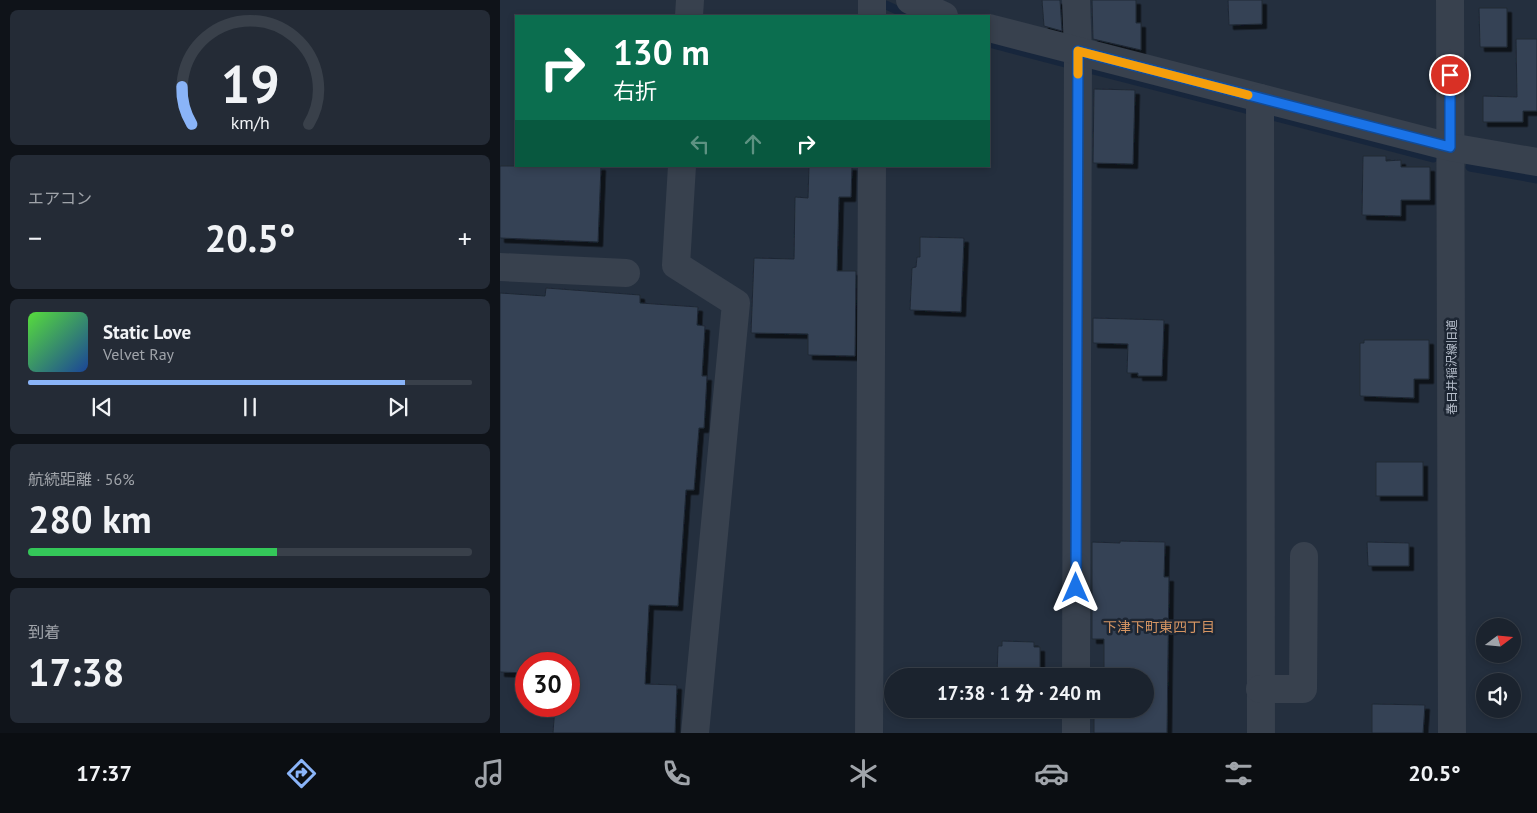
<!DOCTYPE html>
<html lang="ja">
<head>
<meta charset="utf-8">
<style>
	:root { --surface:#1b232e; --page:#242b36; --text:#f1f3f6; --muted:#a0a4aa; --line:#39404a; --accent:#8ab4f8 }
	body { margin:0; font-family:"PT Sans","Noto Sans JP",sans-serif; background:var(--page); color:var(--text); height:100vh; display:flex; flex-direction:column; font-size:19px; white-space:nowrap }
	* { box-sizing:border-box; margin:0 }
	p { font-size:16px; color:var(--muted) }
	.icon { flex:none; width:28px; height:28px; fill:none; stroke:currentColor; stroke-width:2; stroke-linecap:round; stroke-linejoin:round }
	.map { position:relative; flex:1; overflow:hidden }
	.side { display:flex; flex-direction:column; gap:10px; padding:10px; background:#0f1319; width:500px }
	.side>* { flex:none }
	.banner { position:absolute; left:15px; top:15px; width:475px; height:152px; border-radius:0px; box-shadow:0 2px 8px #0003,0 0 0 1px var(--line); background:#0b6e4f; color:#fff; overflow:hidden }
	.needle { width:32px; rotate:74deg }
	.controls { position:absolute; left:976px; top:618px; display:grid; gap:10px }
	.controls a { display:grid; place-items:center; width:45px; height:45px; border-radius:50%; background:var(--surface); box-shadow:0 2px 8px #0003,0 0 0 1px var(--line); font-size:25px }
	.speed { position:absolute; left:15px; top:652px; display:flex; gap:10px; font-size:25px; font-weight:700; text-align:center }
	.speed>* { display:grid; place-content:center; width:65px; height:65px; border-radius:50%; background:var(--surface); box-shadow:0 2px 8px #0003,0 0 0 1px var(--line); line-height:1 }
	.speed .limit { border:8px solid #d22; background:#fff; color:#111 }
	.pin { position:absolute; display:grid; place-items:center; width:42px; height:42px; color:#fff; margin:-21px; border:2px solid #fff; border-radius:50%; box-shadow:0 1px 5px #0007 }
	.me { position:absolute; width:55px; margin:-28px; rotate:0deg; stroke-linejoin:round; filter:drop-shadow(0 0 4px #0008) }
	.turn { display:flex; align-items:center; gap:18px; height:105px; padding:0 15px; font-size:22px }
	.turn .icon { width:65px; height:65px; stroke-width:2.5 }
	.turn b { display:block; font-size:35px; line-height:42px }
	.lanes { display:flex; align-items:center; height:48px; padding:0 15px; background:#0003; justify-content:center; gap:25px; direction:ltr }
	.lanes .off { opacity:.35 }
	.big { font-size:38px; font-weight:800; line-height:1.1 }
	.side .tile { flex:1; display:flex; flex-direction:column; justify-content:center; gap:8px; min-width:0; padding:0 18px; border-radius:8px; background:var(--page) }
	.side .dial { align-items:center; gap:0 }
	.dial svg { height:130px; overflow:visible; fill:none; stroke:var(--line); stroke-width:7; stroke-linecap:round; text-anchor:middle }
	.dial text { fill:var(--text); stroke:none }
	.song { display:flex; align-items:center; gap:15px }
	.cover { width:60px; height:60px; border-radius:8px; background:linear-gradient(135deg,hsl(110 70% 55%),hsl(220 70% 35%)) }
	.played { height:5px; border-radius:2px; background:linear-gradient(90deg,var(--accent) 85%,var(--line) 85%) }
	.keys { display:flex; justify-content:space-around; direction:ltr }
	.heat { display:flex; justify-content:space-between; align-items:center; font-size:28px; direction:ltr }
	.charge { height:8px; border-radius:4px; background:linear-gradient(90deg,#34c759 56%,var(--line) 0) }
	.trip { position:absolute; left:384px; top:668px; width:270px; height:50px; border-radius:25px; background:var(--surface); box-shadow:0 2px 8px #0003,0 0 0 1px var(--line); font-weight:800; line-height:50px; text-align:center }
	.tab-bar { display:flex; height:80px; justify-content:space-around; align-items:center; background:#0b0e12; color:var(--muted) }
	.tab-bar .icon { width:35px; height:35px }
	.tab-bar .active { color:var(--accent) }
	.tab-bar b { font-size:22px; color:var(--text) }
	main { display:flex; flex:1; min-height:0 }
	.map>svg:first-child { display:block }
</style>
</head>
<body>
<main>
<section class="side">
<div class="tile dial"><svg viewBox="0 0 100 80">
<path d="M14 69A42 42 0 1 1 86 69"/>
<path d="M14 69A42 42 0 0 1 8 46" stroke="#8ab4f8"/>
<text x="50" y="56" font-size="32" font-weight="700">19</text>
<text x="50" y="72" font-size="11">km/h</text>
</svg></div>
<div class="tile"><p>エアコン</p>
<div class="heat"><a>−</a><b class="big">20.5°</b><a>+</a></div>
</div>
<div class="tile">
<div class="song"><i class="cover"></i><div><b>Static Love</b><p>Velvet Ray</p></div></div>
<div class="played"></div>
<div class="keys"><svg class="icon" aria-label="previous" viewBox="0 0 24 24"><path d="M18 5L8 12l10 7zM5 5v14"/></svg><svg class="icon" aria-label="pause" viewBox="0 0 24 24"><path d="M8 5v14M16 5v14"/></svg><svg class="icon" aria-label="next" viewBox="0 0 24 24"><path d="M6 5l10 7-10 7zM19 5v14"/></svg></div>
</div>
<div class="tile"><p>航続距離 · 56%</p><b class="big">280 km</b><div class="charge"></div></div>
<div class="tile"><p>到着</p><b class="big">17:38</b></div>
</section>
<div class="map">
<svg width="1037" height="733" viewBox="0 0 1037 733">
	<defs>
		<filter id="shadow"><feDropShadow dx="4.5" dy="4.5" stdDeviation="0" flood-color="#0009"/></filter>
	</defs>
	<rect width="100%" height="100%" fill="#242f3e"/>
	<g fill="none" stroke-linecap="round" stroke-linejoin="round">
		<g stroke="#17263c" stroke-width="9">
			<path d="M 386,5 L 410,16"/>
			<path d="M 489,43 L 565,63"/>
			<path d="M 589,69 L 749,110"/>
			<path d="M 769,115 L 933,158"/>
			<path d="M 970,167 L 1037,179"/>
		</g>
	</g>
	<g fill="#364354" stroke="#1f2835" filter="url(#shadow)">
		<path d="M 542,0 L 560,0 L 562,31 L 544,26 Z"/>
		<path d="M 592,0 L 636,0 L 636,23 L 641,23 L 641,50 L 593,39 Z"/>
		<path d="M 728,0 L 762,0 L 762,24 L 729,25 Z"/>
		<path d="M 979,8 L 1007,8 L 1007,47 L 980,47 Z"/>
		<path d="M 1016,39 L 1037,39 L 1037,111 L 1023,111 L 1023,122 L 983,122 L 983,96 L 1017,97 Z"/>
		<path d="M 594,89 L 635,90 L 633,164 L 593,163 Z"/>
		<path d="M 863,156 L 886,156 L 886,161 L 901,160 L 901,167 L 930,167 L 930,200 L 901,200 L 901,216 L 862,215 Z"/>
		<path d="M 0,166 L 101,166 L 98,242 L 0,238 Z"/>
		<path d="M 309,166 L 352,166 L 351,197 L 339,197 L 337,271 L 356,271 L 355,356 L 308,355 L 308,334 L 251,333 L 254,258 L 294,259 L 295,197 L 308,198 Z"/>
		<path d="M 420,237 L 464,238 L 461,312 L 410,310 L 412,268 L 416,267 L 417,257 L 420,257 Z"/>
		<path d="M 46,288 L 140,295 L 140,303 L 198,307 L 197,325 L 205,326 L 202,376 L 207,376 L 204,428 L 199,428 L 194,490 L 186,490 L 178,606 L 149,605 L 145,684 L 177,685 L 175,733 L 53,733 L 55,706 L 69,706 L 69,664 L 26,664 L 26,673 L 0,672 L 0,293 L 45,296 Z"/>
		<path d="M 593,318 L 664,320 L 662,376 L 638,376 L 638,373 L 627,373 L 628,344 L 593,343 Z"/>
		<path d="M 864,340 L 929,340 L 929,379 L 914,379 L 914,398 L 860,396 L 860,343 L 864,343 Z"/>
		<rect x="876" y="462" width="47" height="34"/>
		<path d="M 620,541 L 665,542 L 664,577 L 669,577 L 667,733 L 594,733 L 594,709 L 645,709 L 645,676 L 604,676 L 604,639 L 592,639 L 592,542 L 620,543 Z"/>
		<path d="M 867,542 L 909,543 L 909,566 L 868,566 Z"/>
		<path d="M 502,641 L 534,642 L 534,647 L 540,647 L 540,676 L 497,676 L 498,646 L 502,646 Z"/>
		<path d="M 872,704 L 925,705 L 923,733 L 872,733 Z"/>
	</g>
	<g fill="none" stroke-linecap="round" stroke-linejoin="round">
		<g stroke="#38414e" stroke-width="28">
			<path d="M 410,0 L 444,16"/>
			<path d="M 576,0 L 578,51 L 576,676"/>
			<path d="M 950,0 L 952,733"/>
			<path d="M 189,16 L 190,0"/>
			<path d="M 372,16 L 372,0"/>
			<path d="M 489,28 L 950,147 L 1037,162"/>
			<path d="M 760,98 L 761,733"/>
			<path d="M 182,166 L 176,265 L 236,303 L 195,733"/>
			<path d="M 0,267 L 126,273"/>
			<path d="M 760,689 L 803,689 L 804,556"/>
			<path d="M 576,709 L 576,733"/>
			<path d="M 369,733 L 372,166"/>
		</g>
	</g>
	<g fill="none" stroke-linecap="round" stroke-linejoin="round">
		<g stroke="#114b97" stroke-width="12">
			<path id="route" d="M 576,588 L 578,51 L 950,147 L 950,75"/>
		</g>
		<use href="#route" stroke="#1a73e8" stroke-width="9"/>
		<path stroke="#f59e0b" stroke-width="9" d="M 578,74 L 578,51 L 748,95"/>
	</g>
	<g text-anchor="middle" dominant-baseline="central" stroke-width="5" stroke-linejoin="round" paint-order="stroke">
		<g font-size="12" fill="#b4bcc9" stroke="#1d2633">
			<text transform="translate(951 367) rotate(-90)">春日井稲沢線旧道</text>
		</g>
		<g font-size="14" fill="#d59563" stroke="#1d2633">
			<text x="659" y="627">下津下町東四丁目</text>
		</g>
	</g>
</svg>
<div class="controls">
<a><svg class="needle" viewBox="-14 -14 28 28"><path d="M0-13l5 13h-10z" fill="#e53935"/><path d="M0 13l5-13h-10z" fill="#a0a4aa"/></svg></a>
<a><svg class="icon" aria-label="sound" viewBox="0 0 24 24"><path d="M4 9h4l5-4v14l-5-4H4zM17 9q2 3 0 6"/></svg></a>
</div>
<div class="speed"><div class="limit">30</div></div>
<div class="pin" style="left:950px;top:75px;background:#d93025"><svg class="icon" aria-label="arrive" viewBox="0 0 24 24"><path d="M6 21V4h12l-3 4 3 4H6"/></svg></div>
<svg class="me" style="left:576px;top:588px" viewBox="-20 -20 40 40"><path d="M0-17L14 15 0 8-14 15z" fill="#1a73e8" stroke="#fff" stroke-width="4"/></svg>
<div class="trip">17:38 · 1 分 · 240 m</div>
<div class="banner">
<div class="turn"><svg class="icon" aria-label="right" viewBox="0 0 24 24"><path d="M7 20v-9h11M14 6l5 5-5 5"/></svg><div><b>130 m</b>右折</div></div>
<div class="lanes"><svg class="icon off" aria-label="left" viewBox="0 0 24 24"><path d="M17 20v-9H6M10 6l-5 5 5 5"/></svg><svg class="icon off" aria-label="ahead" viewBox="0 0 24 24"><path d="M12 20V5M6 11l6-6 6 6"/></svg><svg class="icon" aria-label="right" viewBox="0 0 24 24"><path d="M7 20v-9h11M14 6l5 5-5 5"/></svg></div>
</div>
</div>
</main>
<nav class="tab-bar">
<b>17:37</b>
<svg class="icon active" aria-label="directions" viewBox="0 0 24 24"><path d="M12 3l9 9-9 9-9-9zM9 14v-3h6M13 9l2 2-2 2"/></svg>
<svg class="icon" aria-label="music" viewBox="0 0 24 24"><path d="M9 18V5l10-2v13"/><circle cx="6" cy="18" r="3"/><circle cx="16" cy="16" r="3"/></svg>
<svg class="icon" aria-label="phone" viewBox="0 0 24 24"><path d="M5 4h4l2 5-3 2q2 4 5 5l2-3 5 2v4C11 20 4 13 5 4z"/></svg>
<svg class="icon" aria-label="climate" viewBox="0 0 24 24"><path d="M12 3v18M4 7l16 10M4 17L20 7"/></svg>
<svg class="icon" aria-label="car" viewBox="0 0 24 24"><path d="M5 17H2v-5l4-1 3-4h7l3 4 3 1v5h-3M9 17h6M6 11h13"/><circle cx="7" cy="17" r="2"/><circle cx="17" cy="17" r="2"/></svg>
<svg class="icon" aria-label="filters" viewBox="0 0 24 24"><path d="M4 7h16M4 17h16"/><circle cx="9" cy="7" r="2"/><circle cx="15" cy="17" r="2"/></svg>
<b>20.5°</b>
</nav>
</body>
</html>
